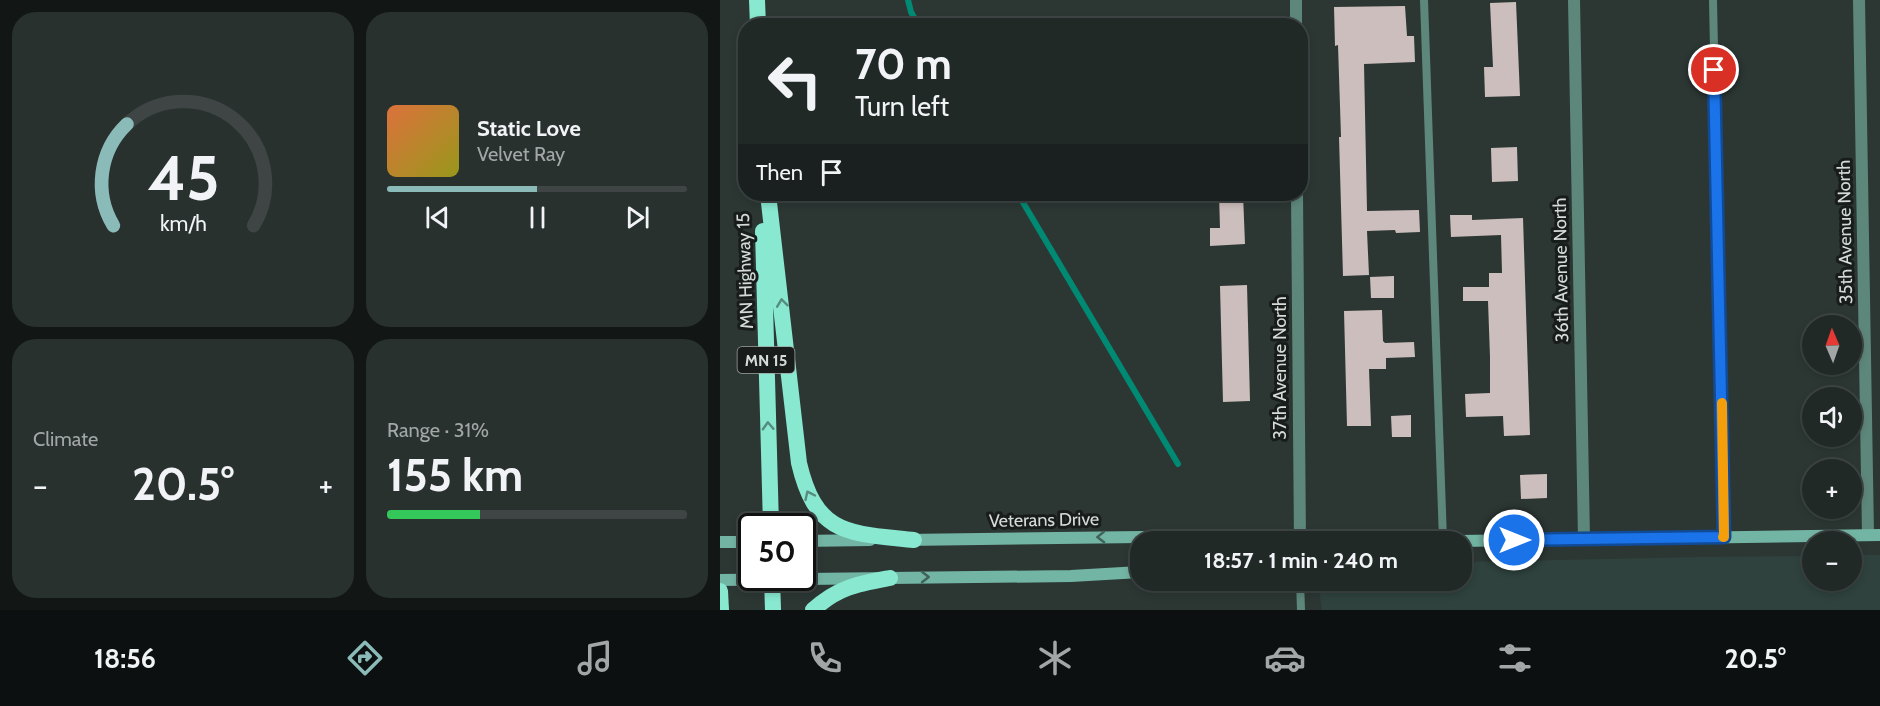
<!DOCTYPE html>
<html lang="en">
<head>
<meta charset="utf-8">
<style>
	:root { --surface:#212927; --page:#29312f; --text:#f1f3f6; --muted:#a2a6a7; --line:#3e4544; --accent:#8bbbb9 }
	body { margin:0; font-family:Cabin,sans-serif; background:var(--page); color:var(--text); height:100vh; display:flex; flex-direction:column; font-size:22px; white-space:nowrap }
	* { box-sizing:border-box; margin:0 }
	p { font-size:20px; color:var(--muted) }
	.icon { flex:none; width:33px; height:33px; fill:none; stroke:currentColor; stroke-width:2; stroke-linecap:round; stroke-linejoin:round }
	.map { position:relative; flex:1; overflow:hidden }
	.drawer { display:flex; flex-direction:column; gap:12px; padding:12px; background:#121715; width:720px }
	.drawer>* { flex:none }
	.hud { position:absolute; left:18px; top:18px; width:570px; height:183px; border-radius:24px; box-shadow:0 3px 9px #0003,0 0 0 2px var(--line); background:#212927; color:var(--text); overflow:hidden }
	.needle { width:39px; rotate:358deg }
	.fabs { position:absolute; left:1082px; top:315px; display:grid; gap:12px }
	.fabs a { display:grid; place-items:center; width:60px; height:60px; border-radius:50%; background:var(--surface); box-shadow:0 3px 9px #0003,0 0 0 2px var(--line); font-size:30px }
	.speed { position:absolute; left:18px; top:513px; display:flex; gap:12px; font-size:30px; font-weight:700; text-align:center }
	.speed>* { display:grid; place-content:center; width:78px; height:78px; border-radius:50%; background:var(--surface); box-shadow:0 3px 9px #0003,0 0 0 2px var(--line); line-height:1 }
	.speed .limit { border:3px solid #111; border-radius:9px; background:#fff; color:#111 }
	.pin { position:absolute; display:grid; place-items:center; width:51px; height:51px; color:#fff; margin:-26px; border:3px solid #fff; border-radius:50%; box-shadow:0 2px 6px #0007 }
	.me { position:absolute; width:66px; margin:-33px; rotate:90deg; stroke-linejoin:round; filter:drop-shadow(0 0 4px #0008) }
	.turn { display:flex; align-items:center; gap:21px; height:126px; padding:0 18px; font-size:27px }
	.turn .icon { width:78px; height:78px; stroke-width:2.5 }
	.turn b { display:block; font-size:42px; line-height:51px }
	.then { display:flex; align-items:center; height:57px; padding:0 18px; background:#0003; gap:12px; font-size:22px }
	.big { font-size:45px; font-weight:700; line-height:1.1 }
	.drawer .tile { flex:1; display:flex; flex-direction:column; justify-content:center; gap:9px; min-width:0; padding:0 21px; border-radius:24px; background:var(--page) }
	.drawer .dial { align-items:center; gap:0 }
	.dial svg { height:156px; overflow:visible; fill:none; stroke:var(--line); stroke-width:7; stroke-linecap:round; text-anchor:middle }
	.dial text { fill:var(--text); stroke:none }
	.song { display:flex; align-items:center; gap:18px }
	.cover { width:72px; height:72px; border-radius:9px; background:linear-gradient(135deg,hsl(20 70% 55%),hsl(60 70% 35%)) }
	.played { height:6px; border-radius:3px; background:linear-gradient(90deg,var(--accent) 50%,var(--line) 50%) }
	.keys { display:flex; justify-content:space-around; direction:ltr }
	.heat { display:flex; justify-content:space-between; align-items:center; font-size:33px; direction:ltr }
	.charge { height:9px; border-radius:4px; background:linear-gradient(90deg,#34c759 31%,var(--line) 0) }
	.drawer .tiles { flex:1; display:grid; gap:12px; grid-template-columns:repeat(2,1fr) }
	.trip { position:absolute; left:410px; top:531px; width:342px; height:60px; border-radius:24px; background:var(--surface); box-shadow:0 3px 9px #0003,0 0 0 2px var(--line); font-weight:700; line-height:60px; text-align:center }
	.dock { display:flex; height:96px; justify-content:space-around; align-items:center; background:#0d1010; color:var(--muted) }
	.dock .icon { width:42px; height:42px }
	.dock .active { color:var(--accent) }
	.dock b { font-size:27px; color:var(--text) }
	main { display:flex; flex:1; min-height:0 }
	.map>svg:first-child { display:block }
</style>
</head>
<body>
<main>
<section class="drawer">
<div class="tiles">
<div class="tile dial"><svg viewBox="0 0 100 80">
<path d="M14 69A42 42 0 1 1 86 69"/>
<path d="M14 69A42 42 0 0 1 21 17" stroke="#8bbbb9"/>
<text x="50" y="56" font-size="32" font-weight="700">45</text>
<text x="50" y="72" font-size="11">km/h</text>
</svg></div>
<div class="tile">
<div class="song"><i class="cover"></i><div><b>Static Love</b><p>Velvet Ray</p></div></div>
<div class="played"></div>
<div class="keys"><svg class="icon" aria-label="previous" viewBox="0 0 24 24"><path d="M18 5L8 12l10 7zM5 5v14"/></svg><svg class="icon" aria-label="pause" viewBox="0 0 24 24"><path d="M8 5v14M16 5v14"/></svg><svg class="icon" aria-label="next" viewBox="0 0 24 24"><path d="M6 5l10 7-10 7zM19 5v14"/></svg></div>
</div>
<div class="tile"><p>Climate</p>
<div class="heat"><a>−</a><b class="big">20.5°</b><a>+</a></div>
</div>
<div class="tile"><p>Range · 31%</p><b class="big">155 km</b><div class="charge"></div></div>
</div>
</section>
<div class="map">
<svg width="1160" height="610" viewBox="0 0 1160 610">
	<rect width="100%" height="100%" fill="#2c3734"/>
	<path fill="#2f423d" d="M 1131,555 L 1160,555 L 1160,610 L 602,610 L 599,590 L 601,581 L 741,580 L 741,562 L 979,557 L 1092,556 L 1092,580 L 1131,580 Z"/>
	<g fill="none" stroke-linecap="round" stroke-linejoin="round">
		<g stroke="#008a74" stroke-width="6">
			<path d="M 188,0 L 191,12 L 199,26"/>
			<path d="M 298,194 L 458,464"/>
		</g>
	</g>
	<g fill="#ccbebc">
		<path d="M 796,2 L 800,96 L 765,97 L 764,67 L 773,67 L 770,3 Z"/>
		<path d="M 685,6 L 687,36 L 694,36 L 695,62 L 644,64 L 647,211 L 699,210 L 700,232 L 676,233 L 675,230 L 647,231 L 649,275 L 623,276 L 619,137 L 621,137 L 618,45 L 615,46 L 614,7 Z"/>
		<path d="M 797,147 L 798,181 L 772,182 L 771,148 Z"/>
		<path d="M 499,194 L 523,194 L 525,244 L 490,246 L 490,228 L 500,228 Z"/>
		<path d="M 730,215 L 752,215 L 752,220 L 803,218 L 810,435 L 784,436 L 783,416 L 746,417 L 745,394 L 770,393 L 770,357 L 768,301 L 743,301 L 743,287 L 769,287 L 769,273 L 782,273 L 781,235 L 731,237 Z"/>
		<path d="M 674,276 L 674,298 L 651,298 L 650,277 Z"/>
		<path d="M 527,285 L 530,401 L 503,402 L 500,286 Z"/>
		<path d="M 662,310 L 663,341 L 665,343 L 694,342 L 695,357 L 666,358 L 666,369 L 649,369 L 651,426 L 627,426 L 624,311 Z"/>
		<path d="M 691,415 L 691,437 L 672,437 L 671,416 Z"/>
		<path d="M 827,474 L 827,498 L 801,499 L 800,475 Z"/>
	</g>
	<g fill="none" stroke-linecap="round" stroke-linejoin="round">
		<g stroke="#5e877c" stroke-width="8">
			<path d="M 704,0 L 723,540"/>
			<path d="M 993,0 L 1004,537"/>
			<path d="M 580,580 L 581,610"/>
		</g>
		<g stroke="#5e877c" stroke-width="12">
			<path d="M 576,0 L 576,26"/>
			<path d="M 854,0 L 864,539"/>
			<path d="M 1139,0 L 1148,535"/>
			<path d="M 577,194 L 580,542"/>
		</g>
		<g stroke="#73b5a4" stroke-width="12">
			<path d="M 185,540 L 505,536 L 539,538 L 565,542"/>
			<path d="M 82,541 L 150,540"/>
			<path d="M 0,542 L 32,542"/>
			<path d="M 674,542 L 1160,535"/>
			<path d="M 0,580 L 351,576 L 420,572"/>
		</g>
		<g stroke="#88e8d0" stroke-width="16">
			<path d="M 37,0 L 38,26"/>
			<path d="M 48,194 L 79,463 C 96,536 129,533 194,540"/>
			<path d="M 43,231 L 51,526"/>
			<path d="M 52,578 L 53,610"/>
			<path d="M 0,591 L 1,610"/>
			<path d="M 93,610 C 118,587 138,584 170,578"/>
		</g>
	</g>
	<defs><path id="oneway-chevron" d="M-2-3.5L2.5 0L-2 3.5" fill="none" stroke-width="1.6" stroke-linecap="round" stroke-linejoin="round" transform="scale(1.5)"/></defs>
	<g stroke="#568d7f">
		<use href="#oneway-chevron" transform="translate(62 303) rotate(-97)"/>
		<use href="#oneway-chevron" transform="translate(48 426) rotate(-92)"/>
		<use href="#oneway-chevron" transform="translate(89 495) rotate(-115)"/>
	</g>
	<g stroke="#416159">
		<use href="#oneway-chevron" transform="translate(381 537) rotate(179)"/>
		<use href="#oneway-chevron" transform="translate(205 577)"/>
	</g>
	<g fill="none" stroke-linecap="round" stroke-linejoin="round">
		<g stroke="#114b97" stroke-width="15">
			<path id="route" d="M 794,540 L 1004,537 L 994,70"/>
		</g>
		<use href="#route" stroke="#1a73e8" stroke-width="10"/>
		<path stroke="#f59e0b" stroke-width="10" d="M 1002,403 L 1004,537 L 1003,537"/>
	</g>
	<g text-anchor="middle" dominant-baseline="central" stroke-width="6" stroke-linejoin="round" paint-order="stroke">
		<rect fill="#181d1c" stroke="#9ca2a0" stroke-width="1.5" x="17.5" y="347" width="57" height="26" rx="4.5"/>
		<g font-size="16" font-weight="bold" fill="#d4dbd9">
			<text x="46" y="360">MN 15</text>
		</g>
		<g font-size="18" fill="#d4dbd9" stroke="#181d1c">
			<text transform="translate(1125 232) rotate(-91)">35th Avenue North</text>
			<text transform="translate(841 270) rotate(-91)">36th Avenue North</text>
			<text transform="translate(25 271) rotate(-92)">MN Highway 15</text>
			<text transform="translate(560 368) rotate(-90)">37th Avenue North</text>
			<text transform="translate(324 520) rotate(-1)">Veterans Drive</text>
		</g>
	</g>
</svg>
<div class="fabs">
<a><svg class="needle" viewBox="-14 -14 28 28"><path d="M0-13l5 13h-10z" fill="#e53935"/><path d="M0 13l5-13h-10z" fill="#a2a6a7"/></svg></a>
<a><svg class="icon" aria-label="sound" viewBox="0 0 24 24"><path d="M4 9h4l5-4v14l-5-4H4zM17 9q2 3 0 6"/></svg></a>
<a>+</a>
<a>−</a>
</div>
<div class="speed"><div class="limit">50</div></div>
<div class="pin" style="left:994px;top:70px;background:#d93025"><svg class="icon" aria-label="arrive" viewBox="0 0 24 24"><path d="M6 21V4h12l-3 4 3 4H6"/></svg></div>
<svg class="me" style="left:794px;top:540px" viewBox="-20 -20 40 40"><circle r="17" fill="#1a73e8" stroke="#fff" stroke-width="3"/><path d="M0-11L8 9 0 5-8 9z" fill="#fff"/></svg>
<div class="trip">18:57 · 1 min · 240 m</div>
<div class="hud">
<div class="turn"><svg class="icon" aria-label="left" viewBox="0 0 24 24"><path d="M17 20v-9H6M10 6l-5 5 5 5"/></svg><div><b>70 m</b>Turn left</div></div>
<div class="then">Then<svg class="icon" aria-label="arrive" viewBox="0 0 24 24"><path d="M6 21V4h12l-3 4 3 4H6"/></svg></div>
</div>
</div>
</main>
<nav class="dock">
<b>18:56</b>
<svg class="icon active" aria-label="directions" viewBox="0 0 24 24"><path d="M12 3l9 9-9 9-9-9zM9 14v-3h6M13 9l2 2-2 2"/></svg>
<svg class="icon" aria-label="music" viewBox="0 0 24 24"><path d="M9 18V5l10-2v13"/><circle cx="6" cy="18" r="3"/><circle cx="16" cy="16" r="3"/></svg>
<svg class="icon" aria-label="phone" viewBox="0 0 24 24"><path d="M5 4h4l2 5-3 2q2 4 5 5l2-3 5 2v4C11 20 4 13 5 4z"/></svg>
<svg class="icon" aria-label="climate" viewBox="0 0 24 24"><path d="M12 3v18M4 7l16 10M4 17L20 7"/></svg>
<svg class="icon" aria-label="car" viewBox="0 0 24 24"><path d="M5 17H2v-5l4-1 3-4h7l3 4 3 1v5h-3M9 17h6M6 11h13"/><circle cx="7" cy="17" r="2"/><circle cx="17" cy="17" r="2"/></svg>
<svg class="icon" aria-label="filters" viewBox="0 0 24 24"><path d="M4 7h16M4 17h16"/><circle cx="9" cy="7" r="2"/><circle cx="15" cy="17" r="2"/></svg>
<b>20.5°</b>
</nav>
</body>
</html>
